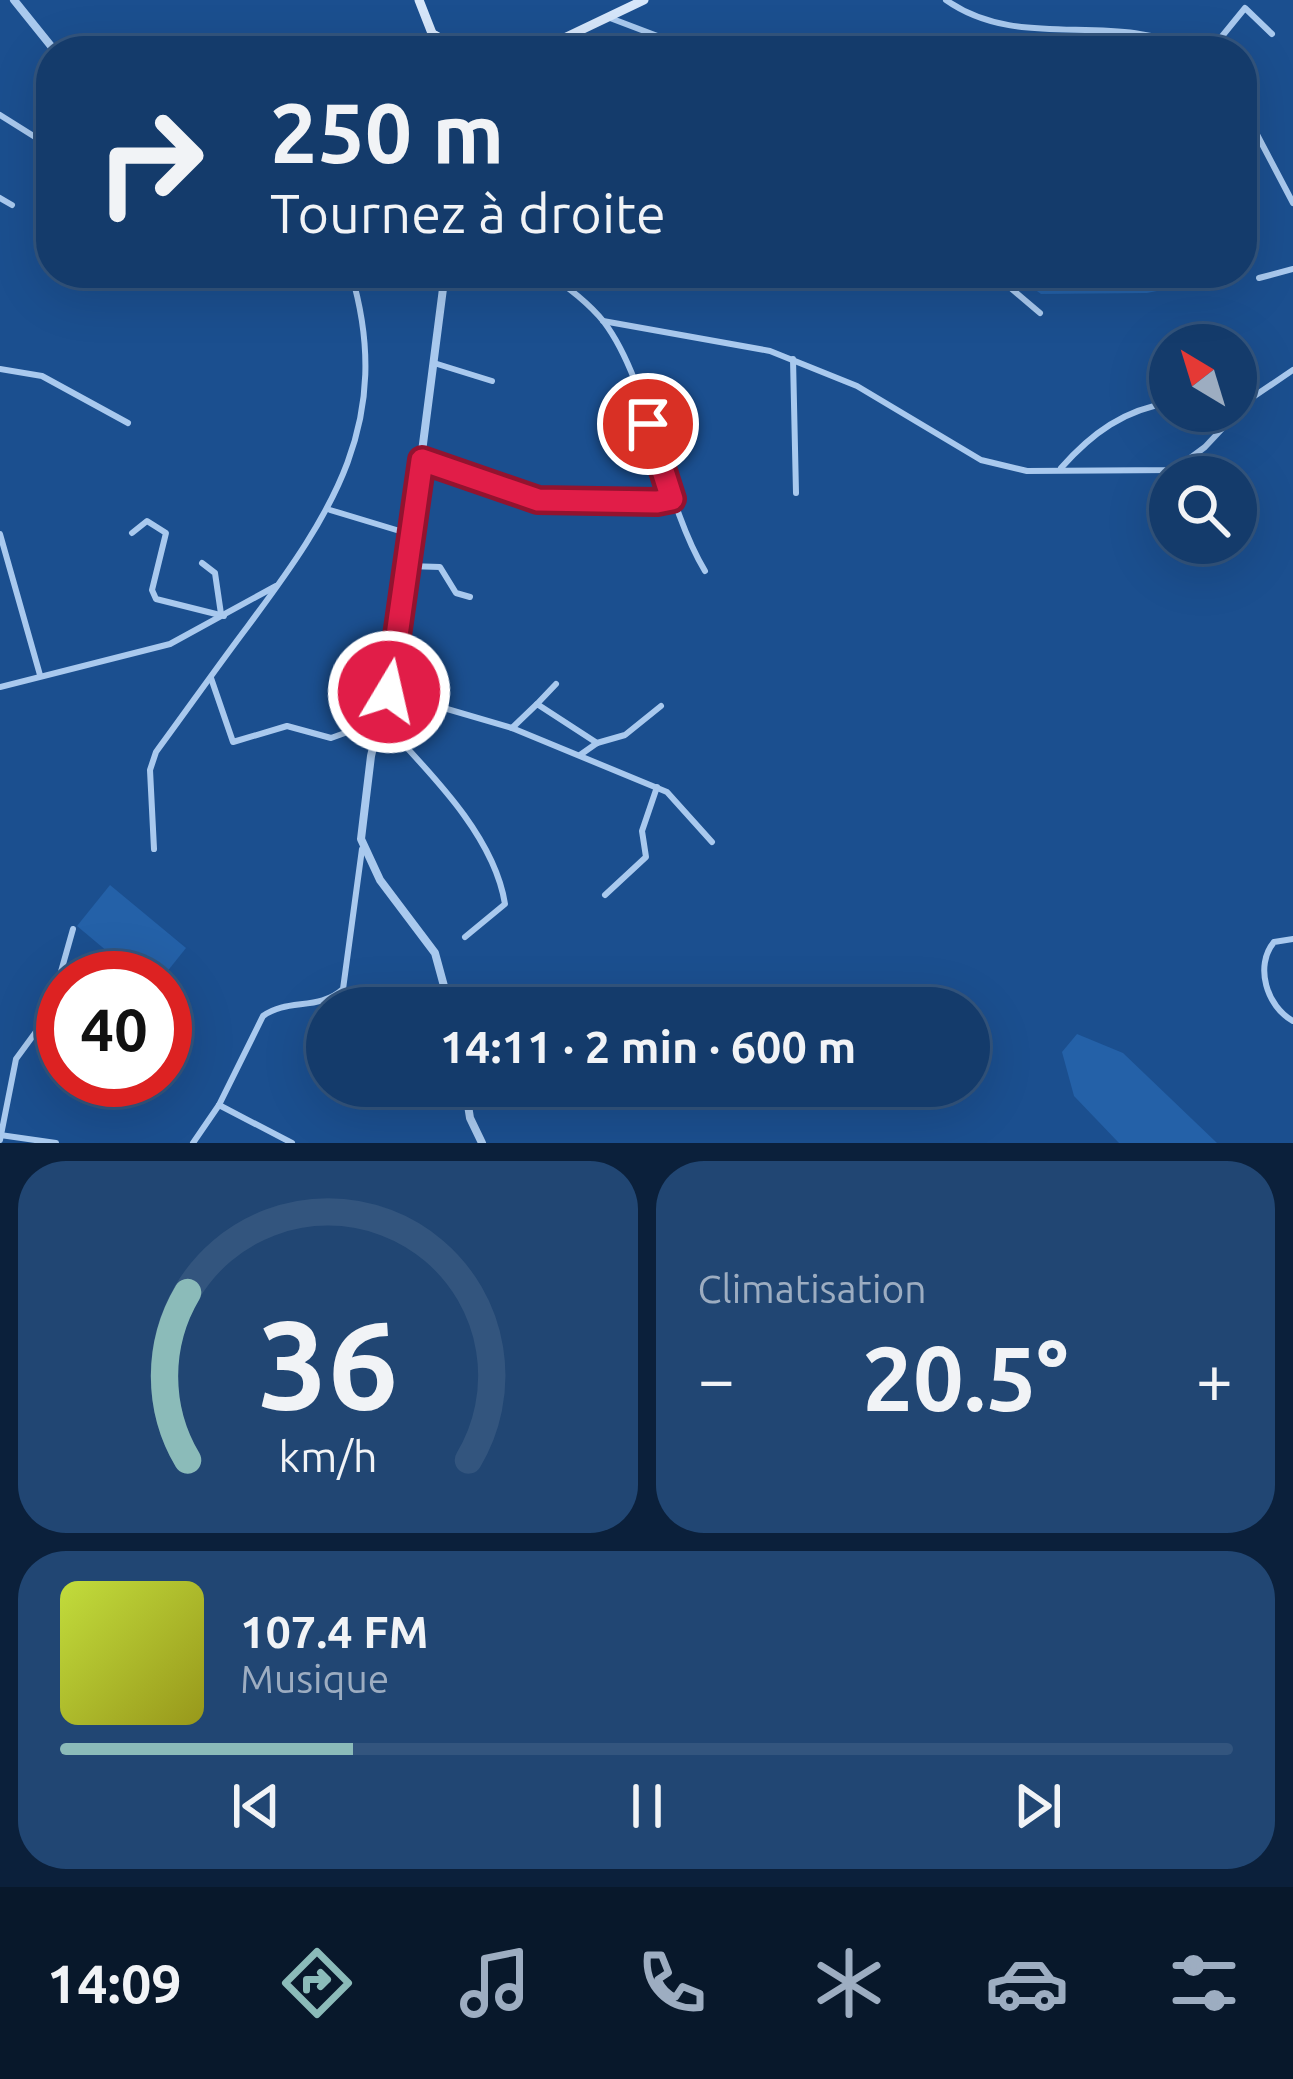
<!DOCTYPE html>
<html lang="fr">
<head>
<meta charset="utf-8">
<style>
	:root { --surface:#143b6b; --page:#214673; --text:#f1f3f6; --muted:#9dadc1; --line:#33557e; --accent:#8bbbb9 }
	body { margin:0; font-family:Ubuntu,sans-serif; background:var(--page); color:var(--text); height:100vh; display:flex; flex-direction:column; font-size:45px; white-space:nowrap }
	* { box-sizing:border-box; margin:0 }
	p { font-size:39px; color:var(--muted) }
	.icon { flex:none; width:66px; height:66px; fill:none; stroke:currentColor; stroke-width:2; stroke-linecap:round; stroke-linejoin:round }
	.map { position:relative; height:1143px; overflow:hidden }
	.panel { display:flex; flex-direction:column; gap:18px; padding:18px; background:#0b203b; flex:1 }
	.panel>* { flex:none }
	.hud { position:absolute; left:36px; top:36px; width:1221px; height:252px; border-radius:48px; box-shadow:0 12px 48px #0002,0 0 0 3px var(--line); background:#143b6b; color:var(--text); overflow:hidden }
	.needle { width:78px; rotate:322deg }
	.buttons { position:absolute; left:1149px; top:324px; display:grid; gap:24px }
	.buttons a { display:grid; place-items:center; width:108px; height:108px; border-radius:50%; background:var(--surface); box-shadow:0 12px 48px #0002,0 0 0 3px var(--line); font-size:60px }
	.speed { position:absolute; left:36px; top:951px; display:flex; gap:24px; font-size:60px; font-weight:700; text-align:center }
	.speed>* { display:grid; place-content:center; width:156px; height:156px; border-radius:50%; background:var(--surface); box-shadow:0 12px 48px #0002,0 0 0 3px var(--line); line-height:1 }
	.speed .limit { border:18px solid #d22; background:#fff; color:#111 }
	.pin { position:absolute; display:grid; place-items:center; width:102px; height:102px; color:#fff; margin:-51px; border:6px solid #fff; border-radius:50%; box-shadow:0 3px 12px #0007 }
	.me { position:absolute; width:132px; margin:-66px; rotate:9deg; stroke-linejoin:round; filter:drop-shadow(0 0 9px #0008) }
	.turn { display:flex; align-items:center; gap:42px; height:252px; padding:0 36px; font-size:54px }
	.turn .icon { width:156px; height:156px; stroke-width:2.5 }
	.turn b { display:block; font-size:84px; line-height:102px }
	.big { font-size:90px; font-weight:700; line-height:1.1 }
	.panel .widget { flex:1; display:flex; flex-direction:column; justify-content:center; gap:18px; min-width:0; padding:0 42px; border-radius:48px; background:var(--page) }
	.panel .dial { align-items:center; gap:0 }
	.dial svg { height:312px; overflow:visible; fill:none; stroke:var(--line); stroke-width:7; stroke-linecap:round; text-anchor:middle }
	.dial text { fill:var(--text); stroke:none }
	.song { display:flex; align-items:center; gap:36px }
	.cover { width:144px; height:144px; border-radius:18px; background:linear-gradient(135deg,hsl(70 70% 55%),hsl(60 70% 35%)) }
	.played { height:12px; border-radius:6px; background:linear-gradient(90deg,var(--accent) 25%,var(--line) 25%) }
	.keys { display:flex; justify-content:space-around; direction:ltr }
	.heat { display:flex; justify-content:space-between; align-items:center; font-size:66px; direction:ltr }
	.panel .tiles { flex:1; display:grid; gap:18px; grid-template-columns:1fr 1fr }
	.widget:last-child { grid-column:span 2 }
	.trip { position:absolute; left:306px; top:987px; width:684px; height:120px; border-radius:60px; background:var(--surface); box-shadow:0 12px 48px #0002,0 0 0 3px var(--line); font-weight:700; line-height:120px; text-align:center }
	.tabs { display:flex; height:192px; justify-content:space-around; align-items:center; background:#08182b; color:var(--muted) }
	.tabs .icon { width:84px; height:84px }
	.tabs .active { color:var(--accent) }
	.tabs b { font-size:54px; color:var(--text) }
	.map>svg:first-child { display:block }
</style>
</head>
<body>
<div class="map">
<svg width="1293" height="1143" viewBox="0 0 1293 1143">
	<rect width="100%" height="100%" fill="#1b4f8f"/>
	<g fill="#2461a8">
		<path d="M 1012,273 L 1180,273 L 1162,290 L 1147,293 L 1041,294 Z"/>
		<path d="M 110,885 L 186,948 L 162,978 L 139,978 L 77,926 Z"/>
		<path d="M 1077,1034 L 1123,1053 L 1217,1143 L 1119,1143 L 1074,1096 L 1062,1052 Z"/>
	</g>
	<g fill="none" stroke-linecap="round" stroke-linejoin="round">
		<g stroke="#a9c9ee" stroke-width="6">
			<path d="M 946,0 C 1021,53 1114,9 1193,51"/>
			<path d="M 610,18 L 697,51"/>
			<path d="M 1210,51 L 1245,8 L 1272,34"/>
			<path d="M 1242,106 L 1293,203"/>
			<path d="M 0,115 L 51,147"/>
			<path d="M 0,198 L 12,205"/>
			<path d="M 548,273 C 567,287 589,303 604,322 C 650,383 662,499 705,571"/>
			<path d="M 993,273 L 1040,313"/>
			<path d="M 1259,278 L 1293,269"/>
			<path d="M 603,321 L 770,351 L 857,386 L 981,460 L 1027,471 L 1174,470 L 1205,447 L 1250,399 L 1293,370"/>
			<path d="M 793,359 L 796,493"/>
			<path d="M 434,363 L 492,381"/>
			<path d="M 0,369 L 42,376 L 128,423"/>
			<path d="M 1236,398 L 1250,399"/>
			<path d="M 421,460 C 502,487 586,520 672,499"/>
			<path d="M 1061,468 C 1092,433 1125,409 1170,403"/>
			<path d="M 330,510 L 413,535"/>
			<path d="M 132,533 L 147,521 L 166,533 L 152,590 L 156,599 L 224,616"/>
			<path d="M 0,534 L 40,675"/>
			<path d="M 202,563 L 215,573 L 221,614"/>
			<path d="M 408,566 L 440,567 L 456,593 L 470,597"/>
			<path d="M 211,678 L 233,742 L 287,726 L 331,738 L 381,720 C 427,770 494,834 505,904 L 465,937"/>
			<path d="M 0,687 L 170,644 L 276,586"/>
			<path d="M 389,692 L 512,728 L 667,792 L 712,842"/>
			<path d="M 537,704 L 556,684"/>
			<path d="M 512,728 L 537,704 L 597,743"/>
			<path d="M 580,755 L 597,743 L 625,735 L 661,706"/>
			<path d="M 154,849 L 150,770 L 156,752 C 187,710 217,667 248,626 C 332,513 395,421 351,273"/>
			<path d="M 605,895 L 646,857 L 642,831 L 657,787"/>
			<path d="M 1293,939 L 1274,942 C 1254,966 1267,1007 1293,1021"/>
			<path d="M 219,1105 L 292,1143"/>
			<path d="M 0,1135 L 56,1143"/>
			<path d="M 0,1140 L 16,1059 L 49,1014 L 73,929"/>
			<path d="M 193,1143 L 219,1105 L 263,1016 C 287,998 319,1011 343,989 L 362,849"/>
		</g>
		<g stroke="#a9c9ee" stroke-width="8">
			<path d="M 14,0 L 55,51"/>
			<path d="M 445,273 L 397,646 L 371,756 L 361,839 L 380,880 L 435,953 L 450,1008"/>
			<path d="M 465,1086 L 470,1118 L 482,1143"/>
		</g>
		<g stroke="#d6e6fa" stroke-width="9">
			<path d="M 419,0 L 439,51"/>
			<path d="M 435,35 L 462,51"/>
			<path d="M 537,51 L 644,0"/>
		</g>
	</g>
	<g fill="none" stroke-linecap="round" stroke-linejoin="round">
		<g stroke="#92132f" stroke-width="30">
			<path id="route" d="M 389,692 L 422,460 L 538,500 L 657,502 L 672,499 L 648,424"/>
		</g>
		<use href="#route" stroke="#e11d48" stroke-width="21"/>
	</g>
</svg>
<div class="buttons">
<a><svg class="needle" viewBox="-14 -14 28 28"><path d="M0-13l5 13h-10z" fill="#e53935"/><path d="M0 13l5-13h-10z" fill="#9dadc1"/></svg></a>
<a><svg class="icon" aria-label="search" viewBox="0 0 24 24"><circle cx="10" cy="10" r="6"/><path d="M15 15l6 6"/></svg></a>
</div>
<div class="speed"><div class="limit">40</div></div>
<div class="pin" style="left:648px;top:424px;background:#d93025"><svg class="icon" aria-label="arrive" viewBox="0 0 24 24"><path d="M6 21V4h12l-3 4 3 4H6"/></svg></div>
<svg class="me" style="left:389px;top:692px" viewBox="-20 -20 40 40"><circle r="17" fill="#e11d48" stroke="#fff" stroke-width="3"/><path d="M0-11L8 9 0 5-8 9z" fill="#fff"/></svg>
<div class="trip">14:11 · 2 min · 600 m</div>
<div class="hud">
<div class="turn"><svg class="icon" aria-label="right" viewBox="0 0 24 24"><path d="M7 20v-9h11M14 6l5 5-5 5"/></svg><div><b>250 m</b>Tournez à droite</div></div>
</div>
</div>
<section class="panel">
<div class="tiles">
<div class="widget dial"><svg viewBox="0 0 100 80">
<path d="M14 69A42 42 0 1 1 86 69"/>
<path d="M14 69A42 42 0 0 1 14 26" stroke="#8bbbb9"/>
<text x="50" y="56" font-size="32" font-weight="700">36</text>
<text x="50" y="72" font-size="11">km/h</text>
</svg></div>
<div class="widget"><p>Climatisation</p>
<div class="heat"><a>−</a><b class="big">20.5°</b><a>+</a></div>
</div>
<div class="widget">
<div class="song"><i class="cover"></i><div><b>107.4 FM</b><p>Musique</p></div></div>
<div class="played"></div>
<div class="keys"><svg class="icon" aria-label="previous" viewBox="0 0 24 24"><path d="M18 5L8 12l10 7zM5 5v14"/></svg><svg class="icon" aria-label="pause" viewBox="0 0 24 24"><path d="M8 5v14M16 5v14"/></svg><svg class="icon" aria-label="next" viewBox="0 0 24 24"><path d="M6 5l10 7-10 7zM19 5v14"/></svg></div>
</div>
</div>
</section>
<nav class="tabs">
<b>14:09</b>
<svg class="icon active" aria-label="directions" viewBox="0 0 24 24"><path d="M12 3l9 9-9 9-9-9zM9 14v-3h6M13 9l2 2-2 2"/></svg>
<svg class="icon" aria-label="music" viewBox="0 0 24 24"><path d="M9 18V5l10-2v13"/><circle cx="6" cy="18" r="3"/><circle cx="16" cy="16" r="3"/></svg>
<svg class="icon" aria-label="phone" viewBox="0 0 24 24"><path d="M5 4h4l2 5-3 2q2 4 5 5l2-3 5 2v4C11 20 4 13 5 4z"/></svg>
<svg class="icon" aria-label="climate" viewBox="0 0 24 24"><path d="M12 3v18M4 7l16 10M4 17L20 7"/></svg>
<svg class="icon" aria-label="car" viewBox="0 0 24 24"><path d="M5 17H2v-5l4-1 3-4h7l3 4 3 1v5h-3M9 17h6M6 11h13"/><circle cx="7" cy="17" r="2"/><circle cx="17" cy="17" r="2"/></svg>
<svg class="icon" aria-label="filters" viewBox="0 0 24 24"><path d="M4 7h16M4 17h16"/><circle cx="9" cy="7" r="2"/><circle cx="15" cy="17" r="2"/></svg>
</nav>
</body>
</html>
